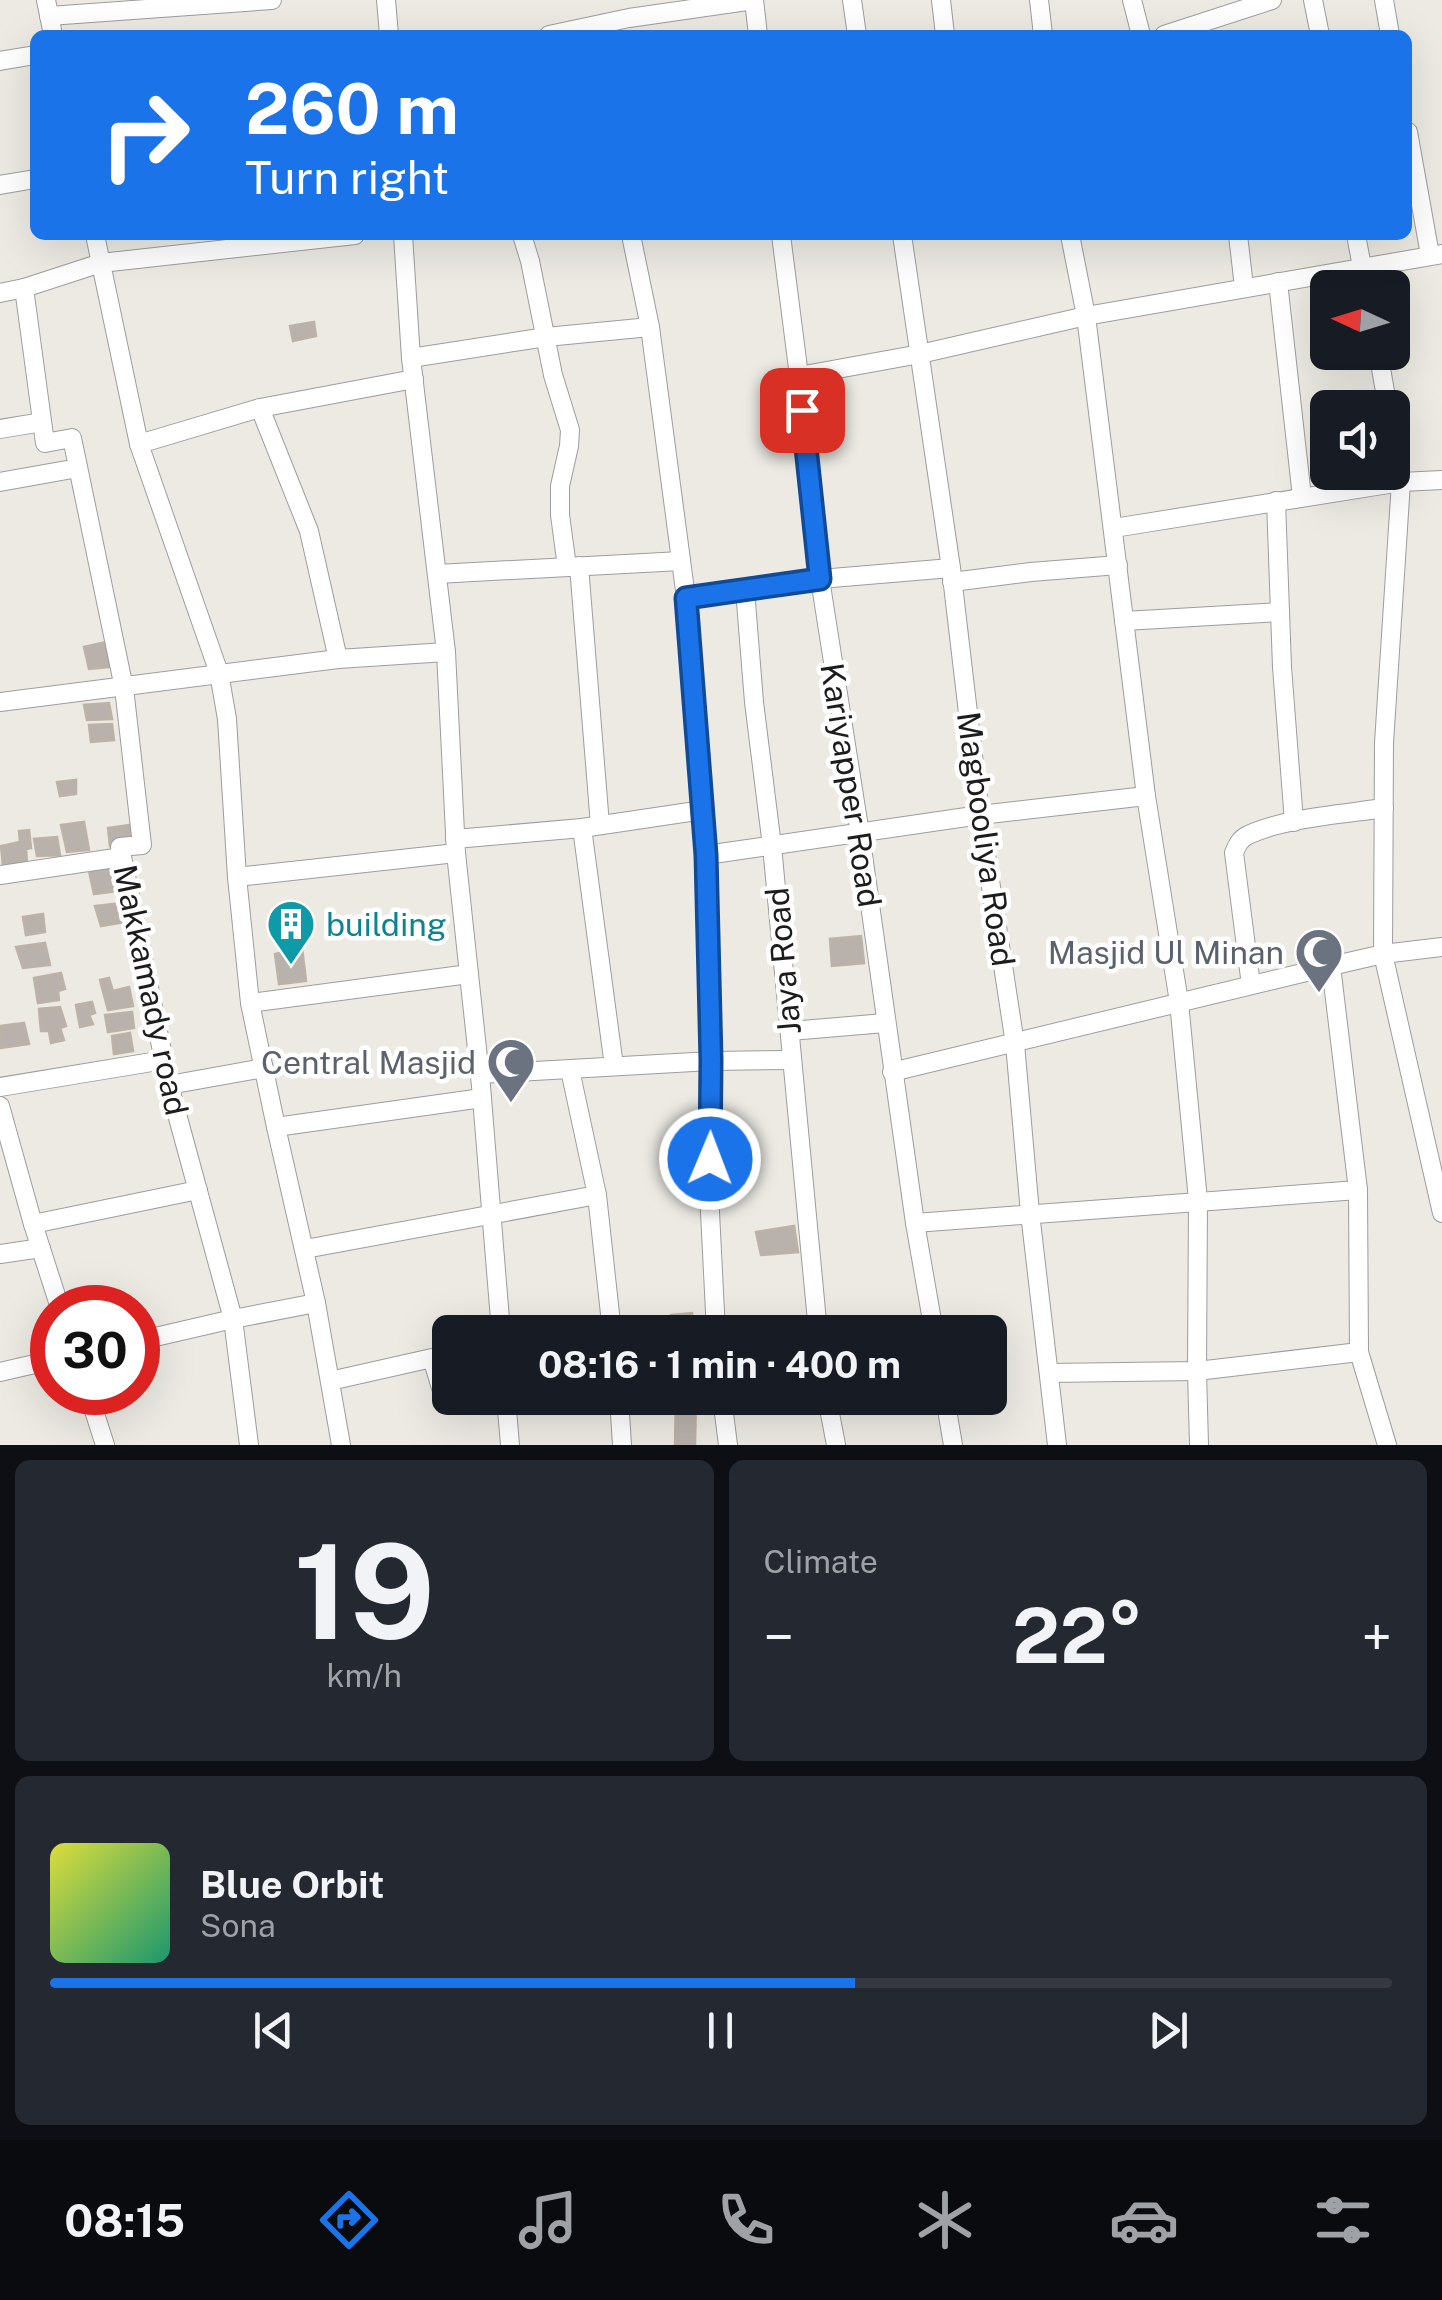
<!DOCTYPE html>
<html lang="en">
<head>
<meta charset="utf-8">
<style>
	:root { --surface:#171b24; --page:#242831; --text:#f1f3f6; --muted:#9ea1a6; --line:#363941; --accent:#1a73e8 }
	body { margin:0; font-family:"Public Sans",sans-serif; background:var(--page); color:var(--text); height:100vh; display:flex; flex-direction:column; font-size:38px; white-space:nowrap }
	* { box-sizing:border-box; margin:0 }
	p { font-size:32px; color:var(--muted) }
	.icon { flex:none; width:55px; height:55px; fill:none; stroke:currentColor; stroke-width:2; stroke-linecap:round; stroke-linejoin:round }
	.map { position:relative; height:1445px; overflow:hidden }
	.panel { display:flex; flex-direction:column; gap:15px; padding:15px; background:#0d0f14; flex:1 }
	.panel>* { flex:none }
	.top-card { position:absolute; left:30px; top:30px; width:1382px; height:210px; border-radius:15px; box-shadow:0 10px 40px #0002; background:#1a73e8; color:#fff; overflow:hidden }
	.needle { width:65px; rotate:274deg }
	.tools { position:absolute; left:1310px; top:270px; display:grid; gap:20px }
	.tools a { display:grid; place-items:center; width:100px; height:100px; border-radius:15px; background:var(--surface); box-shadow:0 10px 40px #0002; font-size:50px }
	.speed { position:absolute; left:30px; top:1285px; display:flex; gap:20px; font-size:50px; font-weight:700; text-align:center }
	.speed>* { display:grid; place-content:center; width:130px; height:130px; border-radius:50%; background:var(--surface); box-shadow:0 10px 40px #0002; line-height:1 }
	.speed .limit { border:15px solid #d22; background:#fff; color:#111 }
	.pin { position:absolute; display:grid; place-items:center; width:85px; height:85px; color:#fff; margin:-42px; border-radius:20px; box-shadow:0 5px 15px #0006 }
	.me { position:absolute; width:110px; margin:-55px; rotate:1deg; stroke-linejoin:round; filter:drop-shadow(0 0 8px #0008) }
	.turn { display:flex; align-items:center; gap:35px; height:210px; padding:0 50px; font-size:45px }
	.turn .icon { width:130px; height:130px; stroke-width:2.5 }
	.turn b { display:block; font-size:70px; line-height:85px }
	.big { font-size:75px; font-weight:700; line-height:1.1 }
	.panel .tile { flex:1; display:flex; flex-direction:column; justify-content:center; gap:15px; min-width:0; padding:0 35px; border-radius:15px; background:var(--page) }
	.panel .dial { align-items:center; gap:0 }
	.dial b { font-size:130px; line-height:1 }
	.song { display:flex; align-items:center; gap:30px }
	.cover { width:120px; height:120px; border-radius:15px; background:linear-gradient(135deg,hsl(60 70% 55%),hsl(160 70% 35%)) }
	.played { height:10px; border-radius:5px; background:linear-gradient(90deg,var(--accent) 60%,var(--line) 60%) }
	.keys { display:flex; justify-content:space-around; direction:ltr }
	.heat { display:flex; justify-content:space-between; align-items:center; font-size:55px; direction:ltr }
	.panel .tiles { flex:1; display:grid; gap:15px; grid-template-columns:1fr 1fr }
	.tile:last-child { grid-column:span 2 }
	.trip { position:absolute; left:432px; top:1315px; width:575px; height:100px; border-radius:15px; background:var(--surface); box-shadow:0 10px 40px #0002; font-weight:700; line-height:100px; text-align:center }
	.dock { display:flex; height:160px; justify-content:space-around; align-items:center; background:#090b0e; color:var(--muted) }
	.dock .icon { width:70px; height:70px }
	.dock .active { color:var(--accent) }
	.dock b { font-size:45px; color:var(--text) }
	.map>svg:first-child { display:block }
</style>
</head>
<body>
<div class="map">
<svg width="1442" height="1445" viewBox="0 0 1442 1445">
	<rect width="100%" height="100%" fill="#eceae3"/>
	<g fill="#b9b2ac" stroke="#bcb2a7" stroke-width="2.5">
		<path d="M 314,322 L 316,336 L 293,341 L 290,326 Z"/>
		<path d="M 106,642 L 111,667 L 89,669 L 84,647 Z"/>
		<path d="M 109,703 L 112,719 L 87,720 L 84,705 Z"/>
		<path d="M 112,724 L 114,740 L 91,742 L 89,725 Z"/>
		<path d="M 76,780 L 76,794 L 60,796 L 57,782 Z"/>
		<path d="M 84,822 L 89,850 L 67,852 L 61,825 Z"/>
		<path d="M 130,825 L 133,841 L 110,846 L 108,828 Z"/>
		<path d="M 29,830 L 31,848 L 26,849 L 27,863 L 3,866 L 1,846 L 20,842 L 19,831 Z"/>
		<path d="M 57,837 L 60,855 L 37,856 L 34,839 Z"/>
		<path d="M 113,863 L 118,891 L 94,894 L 88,866 Z"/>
		<path d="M 123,903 L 125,922 L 101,926 L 95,906 Z"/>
		<path d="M 43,914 L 45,932 L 26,935 L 23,917 Z"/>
		<path d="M 861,936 L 864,963 L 832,966 L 830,939 Z"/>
		<path d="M 45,943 L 50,965 L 23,968 L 16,947 Z"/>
		<path d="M 302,948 L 306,981 L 279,984 L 275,954 Z"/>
		<path d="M 61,973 L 65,989 L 58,991 L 59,1000 L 38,1003 L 34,978 Z"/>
		<path d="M 109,978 L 113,991 L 129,987 L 133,1006 L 108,1010 L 100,980 Z"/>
		<path d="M 92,1002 L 95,1013 L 89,1015 L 93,1024 L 80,1027 L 76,1005 Z"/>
		<path d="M 60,1007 L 66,1026 L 60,1028 L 64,1040 L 51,1043 L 49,1031 L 41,1031 L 39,1009 Z"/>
		<path d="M 132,1012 L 134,1028 L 108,1032 L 105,1015 Z"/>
		<path d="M 24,1023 L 29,1044 L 0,1048 L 0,1026 Z"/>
		<path d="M 130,1033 L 133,1051 L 114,1054 L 112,1036 Z"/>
		<path d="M 794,1226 L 798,1252 L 761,1255 L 756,1232 Z"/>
		<path d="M 692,1313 L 694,1332 L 673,1332 L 671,1315 Z"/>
		<path d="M 676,1398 L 696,1398 L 695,1445 L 675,1445 Z"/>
	</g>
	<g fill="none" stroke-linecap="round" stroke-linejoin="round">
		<g stroke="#9d9d9d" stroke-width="20">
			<g id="minor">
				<path d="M 46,0 L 53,35"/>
				<path d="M 386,0 L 389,35"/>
				<path d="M 754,0 L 758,35"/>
				<path d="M 852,0 L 857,35"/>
				<path d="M 941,0 L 945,35"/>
				<path d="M 1039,0 L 1043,35"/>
				<path d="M 1132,0 L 1141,35"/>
				<path d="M 1313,0 L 1320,35"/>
				<path d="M 1384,0 L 1390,35"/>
				<path d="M 49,16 L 272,0"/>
				<path d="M 549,35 L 629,18 L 754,0"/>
				<path d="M 1164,35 L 1272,0"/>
				<path d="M 0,61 L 35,55"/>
				<path d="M 1408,132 L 1430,255"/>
				<path d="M 0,185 L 35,179"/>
				<path d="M 95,235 L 139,444 L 219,673 L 227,719 L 237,877 L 250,1003 L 276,1127 L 316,1303 L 341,1445"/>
				<path d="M 403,235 L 411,358 L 446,652 L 456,853 L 481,1086 L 501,1332"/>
				<path d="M 522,235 L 530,261 L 553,375 L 570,430 L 569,446 L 560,486 L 560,515 L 567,567"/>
				<path d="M 631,235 L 650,327 L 686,598 L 703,810 L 706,855 L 711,1061 L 709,1192 L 716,1332"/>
				<path d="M 781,235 L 799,376 L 820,579 L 860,834 L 915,1223 L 934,1332"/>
				<path d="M 902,235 L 951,568 L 980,815 L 1015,1044 L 1030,1213 L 1057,1445"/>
				<path d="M 1070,235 L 1086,316 L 1146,796 L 1179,1002 L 1198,1200 L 1197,1371 L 1199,1445"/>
				<path d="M 1238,235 L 1244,287"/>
				<path d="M 1356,235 L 1366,288"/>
				<path d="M 1278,282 L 1302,497"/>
				<path d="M 24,288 L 45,443 L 72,438 L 124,688 L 142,845 L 120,847 L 169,1085 L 233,1319 L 249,1445"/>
				<path d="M 0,293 L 24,288 L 101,263 L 355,235"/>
				<path d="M 1378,352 L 1388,408"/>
				<path d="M 411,358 L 546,337 L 650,327"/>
				<path d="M 799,376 L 920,354 L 1086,316 L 1442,254"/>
				<path d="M 260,408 L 309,531 L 338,659"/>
				<path d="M 0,429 L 42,422"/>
				<path d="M 139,444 L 260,408 L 414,379"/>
				<path d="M 0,482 L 78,468"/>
				<path d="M 1276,501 L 1282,667 L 1294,822"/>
				<path d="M 1114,528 L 1401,482 L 1442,480"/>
				<path d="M 579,566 L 600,825"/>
				<path d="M 437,574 L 681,561"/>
				<path d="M 952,582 L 1031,572 L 1118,565"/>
				<path d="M 745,590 L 754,702 L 772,846 L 818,1332"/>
				<path d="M 686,598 L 820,579 L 951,568"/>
				<path d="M 1124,621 L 1280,612"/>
				<path d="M 0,702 L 338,659 L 446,652"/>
				<path d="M 455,839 L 582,828"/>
				<path d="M 706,855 L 980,815 L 1146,796"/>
				<path d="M 0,875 L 122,857"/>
				<path d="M 237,877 L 456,853"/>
				<path d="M 1442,947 L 1383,954 L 1442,1213"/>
				<path d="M 1251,985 L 1234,853 C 1237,845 1240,839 1248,835 C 1284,818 1344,814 1384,808"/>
				<path d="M 250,1003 L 469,974"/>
				<path d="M 790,1031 L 885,1023"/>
				<path d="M 614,1066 L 582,828 L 703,810"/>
				<path d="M 570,1070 L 597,1195 L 612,1332"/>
				<path d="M 892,1072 L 1331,966"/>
				<path d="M 480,1074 L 711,1061 L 792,1060"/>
				<path d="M 169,1085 L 264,1068"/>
				<path d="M 0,1087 L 164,1060"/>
				<path d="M 0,1106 L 33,1224 L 60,1308"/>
				<path d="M 276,1127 L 482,1098"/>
				<path d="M 915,1223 L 1358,1190"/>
				<path d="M 33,1224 L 198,1190"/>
				<path d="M 305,1249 L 597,1195"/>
				<path d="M 0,1254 L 41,1248"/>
				<path d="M 138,1341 L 233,1319 L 316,1303"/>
				<path d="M 0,1372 L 52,1360"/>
				<path d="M 1049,1373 L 1197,1371 L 1359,1352"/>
				<path d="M 330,1381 L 432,1358 L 441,1388 L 450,1387"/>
				<path d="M 88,1392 L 105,1445"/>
				<path d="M 506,1398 L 510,1445"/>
				<path d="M 619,1398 L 622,1445"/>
				<path d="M 722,1398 L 728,1445"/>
				<path d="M 827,1398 L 836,1445"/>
				<path d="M 945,1398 L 953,1445"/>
				<path d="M 1387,1445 L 1359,1352 L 1358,1190 L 1331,966 L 1383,954 L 1384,743 L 1401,482 L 1392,432"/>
			</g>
		</g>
		<use href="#minor" stroke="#fff" stroke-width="18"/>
	</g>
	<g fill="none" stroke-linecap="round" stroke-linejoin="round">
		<g stroke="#114b97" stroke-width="25">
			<path id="route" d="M 710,1159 L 711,1060 L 706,855 L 686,598 L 820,579 L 802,410"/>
		</g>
		<use href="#route" stroke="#1a73e8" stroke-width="18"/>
	</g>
	<defs>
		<g id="building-pin" transform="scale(2.5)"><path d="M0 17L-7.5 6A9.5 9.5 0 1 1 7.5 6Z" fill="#0f9aa8" stroke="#fff"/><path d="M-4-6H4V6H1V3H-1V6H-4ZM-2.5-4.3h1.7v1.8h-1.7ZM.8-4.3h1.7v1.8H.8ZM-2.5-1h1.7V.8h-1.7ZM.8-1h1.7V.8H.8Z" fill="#fff"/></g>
		<g id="mosque-pin" transform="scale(2.5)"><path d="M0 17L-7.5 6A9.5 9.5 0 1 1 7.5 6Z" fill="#6b7280" stroke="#fff"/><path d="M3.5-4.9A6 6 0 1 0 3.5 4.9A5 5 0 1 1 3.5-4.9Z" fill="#fff"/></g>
	</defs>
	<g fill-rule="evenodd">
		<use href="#building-pin" x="291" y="924"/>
		<use href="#mosque-pin" x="1319" y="952"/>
		<use href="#mosque-pin" x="511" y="1062"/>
	</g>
	<g text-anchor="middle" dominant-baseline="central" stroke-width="9" stroke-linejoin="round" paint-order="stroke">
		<g font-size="32" fill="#1c1c1c" stroke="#fff">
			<text transform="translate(851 785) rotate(81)">Kariyapper Road</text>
			<text transform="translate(986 839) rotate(82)">Magbooliya Road</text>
			<text transform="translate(783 961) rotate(-95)">Jaya Road</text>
			<text transform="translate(151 990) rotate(78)">Makkamady road</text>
		</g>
		<g font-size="32" fill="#0d838f" stroke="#fff" text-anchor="start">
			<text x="326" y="924">building</text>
		</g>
		<g font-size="32" fill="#5b616d" stroke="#fff" text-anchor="end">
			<text x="1284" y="952">Masjid Ul Minan</text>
			<text x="476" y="1062">Central Masjid</text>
		</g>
	</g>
</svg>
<div class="tools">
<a><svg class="needle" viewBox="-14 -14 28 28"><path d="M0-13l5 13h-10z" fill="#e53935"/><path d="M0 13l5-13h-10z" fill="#9ea1a6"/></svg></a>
<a><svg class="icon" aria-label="sound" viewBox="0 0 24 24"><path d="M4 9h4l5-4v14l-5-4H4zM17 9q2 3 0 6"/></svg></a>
</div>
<div class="speed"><div class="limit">30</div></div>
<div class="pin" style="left:802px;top:410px;background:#d93025"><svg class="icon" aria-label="arrive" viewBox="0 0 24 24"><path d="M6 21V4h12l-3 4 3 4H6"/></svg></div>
<svg class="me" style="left:710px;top:1159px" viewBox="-20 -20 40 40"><circle r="17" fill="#1a73e8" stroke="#fff" stroke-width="3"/><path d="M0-11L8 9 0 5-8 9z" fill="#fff"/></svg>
<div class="trip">08:16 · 1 min · 400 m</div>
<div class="top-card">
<div class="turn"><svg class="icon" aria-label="right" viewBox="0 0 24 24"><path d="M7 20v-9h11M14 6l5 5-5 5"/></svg><div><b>260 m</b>Turn right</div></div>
</div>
</div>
<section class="panel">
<div class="tiles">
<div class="tile dial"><b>19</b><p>km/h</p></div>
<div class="tile"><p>Climate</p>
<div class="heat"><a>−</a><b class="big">22°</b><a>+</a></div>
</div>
<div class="tile">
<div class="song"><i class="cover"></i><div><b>Blue Orbit</b><p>Sona</p></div></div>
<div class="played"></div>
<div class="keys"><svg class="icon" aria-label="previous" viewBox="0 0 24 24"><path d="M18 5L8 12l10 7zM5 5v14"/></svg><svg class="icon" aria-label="pause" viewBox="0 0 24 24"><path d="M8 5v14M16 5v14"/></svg><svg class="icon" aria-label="next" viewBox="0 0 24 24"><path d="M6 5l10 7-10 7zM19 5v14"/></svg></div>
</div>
</div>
</section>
<nav class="dock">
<b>08:15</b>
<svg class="icon active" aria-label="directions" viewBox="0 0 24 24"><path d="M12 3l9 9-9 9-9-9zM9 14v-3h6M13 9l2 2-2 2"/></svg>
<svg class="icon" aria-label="music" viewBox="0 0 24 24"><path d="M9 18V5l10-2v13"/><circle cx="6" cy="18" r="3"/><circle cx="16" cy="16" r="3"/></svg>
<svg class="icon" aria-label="phone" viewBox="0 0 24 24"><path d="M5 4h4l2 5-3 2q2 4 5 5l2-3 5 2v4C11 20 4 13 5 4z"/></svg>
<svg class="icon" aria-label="climate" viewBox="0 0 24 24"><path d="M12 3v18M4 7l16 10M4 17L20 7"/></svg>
<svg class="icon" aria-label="car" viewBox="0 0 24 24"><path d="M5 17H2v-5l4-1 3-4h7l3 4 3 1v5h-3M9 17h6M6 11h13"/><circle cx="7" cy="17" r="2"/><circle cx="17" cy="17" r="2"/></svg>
<svg class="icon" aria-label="filters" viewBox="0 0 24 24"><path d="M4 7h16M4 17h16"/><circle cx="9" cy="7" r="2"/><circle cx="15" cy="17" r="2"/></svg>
</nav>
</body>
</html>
